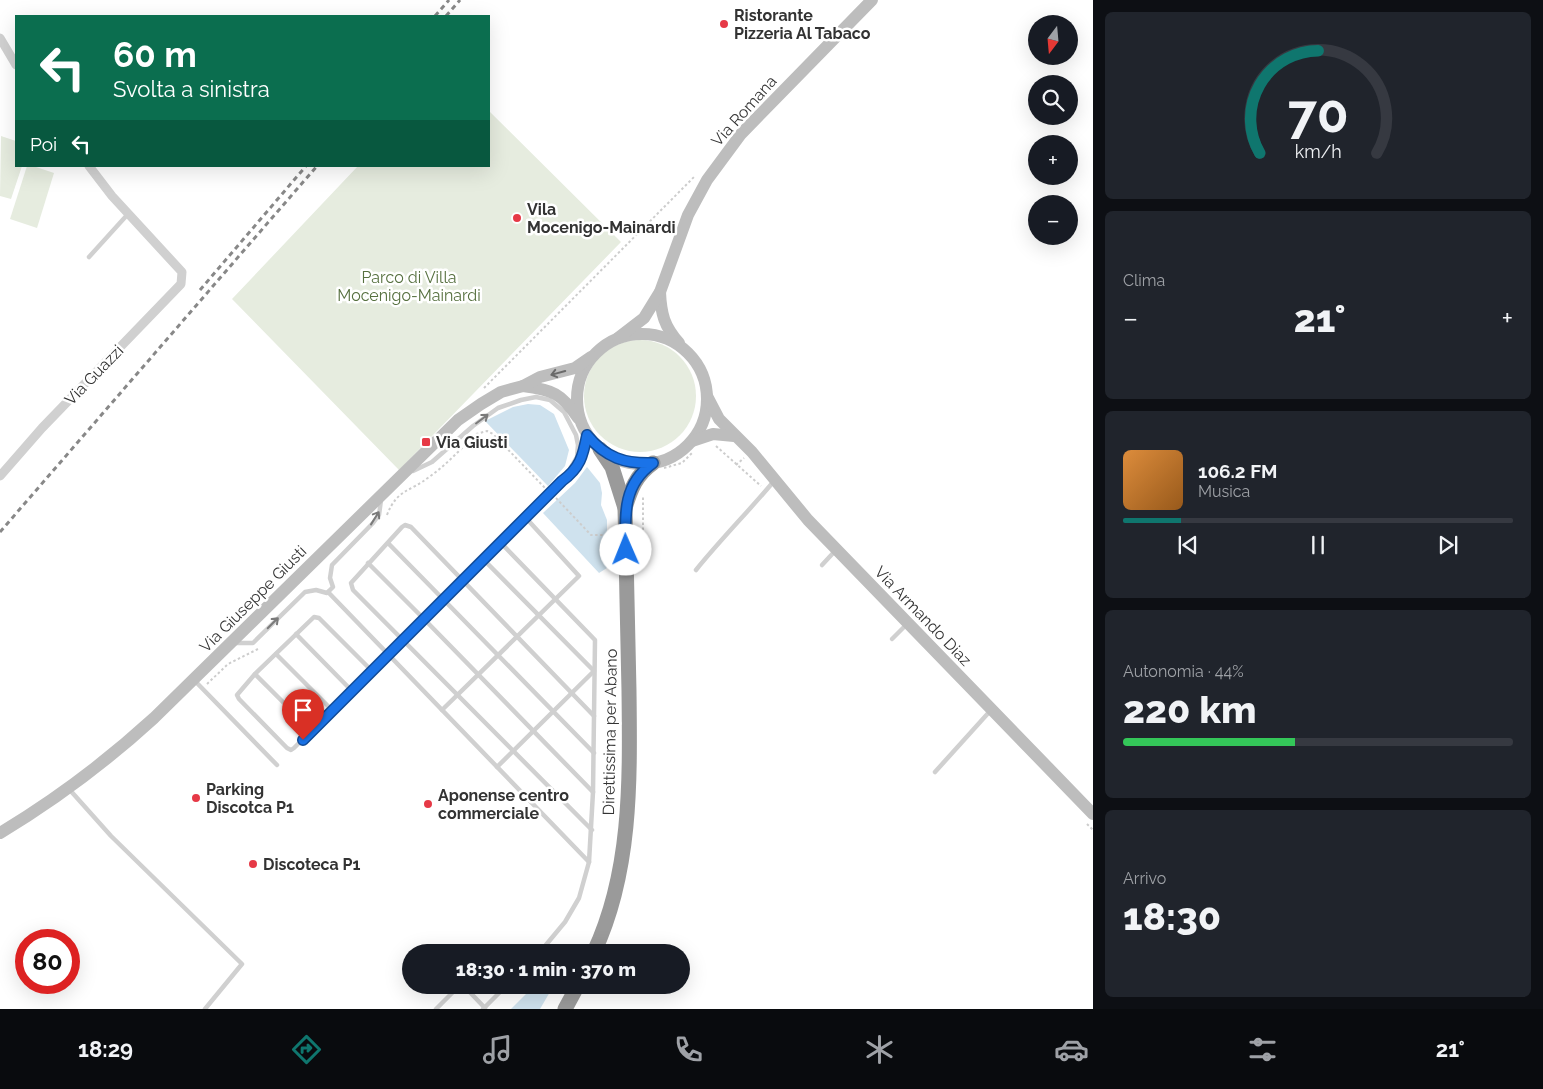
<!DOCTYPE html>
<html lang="it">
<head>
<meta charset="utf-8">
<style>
	:root { --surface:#171b24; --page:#20242c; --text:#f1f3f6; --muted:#9ea1a6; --line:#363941; --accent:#0f766e }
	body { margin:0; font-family:Raleway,sans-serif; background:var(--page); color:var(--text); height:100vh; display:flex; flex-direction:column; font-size:19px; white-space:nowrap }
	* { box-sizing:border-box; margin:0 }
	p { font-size:16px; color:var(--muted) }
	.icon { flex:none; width:28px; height:28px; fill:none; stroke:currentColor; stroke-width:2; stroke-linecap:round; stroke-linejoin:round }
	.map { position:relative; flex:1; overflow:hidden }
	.details { display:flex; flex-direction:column; gap:12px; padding:12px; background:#0d0f14; width:450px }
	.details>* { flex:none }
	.hud { position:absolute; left:15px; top:15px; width:475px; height:152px; border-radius:0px; box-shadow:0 5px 20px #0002; background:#0b6e4f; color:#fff; overflow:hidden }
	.needle { width:32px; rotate:196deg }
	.tools { position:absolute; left:1028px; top:15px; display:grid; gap:10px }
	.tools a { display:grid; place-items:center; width:50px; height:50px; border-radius:50%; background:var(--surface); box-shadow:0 5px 20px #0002; font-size:25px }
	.speed { position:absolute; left:15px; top:929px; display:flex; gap:10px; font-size:25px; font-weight:700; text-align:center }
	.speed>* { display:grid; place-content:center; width:65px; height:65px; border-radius:50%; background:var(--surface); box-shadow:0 5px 20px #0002; line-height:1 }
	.speed .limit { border:8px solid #d22; background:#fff; color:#111 }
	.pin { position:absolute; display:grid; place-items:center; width:42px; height:42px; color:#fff; margin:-51px -21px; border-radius:50% 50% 50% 0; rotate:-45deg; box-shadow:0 0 5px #0007 }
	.pin .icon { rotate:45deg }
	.me { position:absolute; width:55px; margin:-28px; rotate:359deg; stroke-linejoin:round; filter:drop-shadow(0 0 4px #0008) }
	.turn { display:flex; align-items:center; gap:18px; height:105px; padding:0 15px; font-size:22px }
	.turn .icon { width:65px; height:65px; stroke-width:2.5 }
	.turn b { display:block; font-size:35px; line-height:42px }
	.then { display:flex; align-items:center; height:48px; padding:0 15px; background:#0003; gap:10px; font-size:19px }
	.big { font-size:38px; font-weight:800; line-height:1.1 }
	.details .card { flex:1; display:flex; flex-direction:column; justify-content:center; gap:8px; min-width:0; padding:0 18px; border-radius:8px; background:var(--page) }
	.details .dial { align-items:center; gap:0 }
	.dial svg { height:130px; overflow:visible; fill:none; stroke:var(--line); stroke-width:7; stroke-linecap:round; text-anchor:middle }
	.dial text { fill:var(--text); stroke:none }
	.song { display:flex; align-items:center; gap:15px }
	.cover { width:60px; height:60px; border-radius:8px; background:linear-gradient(135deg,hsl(30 70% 55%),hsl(30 70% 35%)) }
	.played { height:5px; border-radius:2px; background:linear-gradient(90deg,var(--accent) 15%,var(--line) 15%) }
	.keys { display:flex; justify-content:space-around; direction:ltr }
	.heat { display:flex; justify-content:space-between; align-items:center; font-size:28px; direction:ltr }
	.charge { height:8px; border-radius:4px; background:linear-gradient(90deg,#34c759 44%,var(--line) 0) }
	.trip { position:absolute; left:402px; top:944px; width:288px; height:50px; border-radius:25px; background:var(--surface); box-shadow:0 5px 20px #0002; font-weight:800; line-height:50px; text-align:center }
	.menu { display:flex; height:80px; justify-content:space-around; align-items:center; background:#090b0e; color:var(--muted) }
	.menu .icon { width:35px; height:35px }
	.menu .selected { color:var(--accent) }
	.menu b { font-size:22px; color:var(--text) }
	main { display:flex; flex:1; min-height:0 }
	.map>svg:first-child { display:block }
</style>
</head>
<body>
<main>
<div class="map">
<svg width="1093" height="1009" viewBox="0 0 1093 1009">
	<rect width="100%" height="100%" fill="#fff"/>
	<g fill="#e6ecdf">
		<path d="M 489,111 L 621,242 L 399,470 L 232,299 L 358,166 L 489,166 Z"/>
		<path d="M 1,136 L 16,141 L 16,166 L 22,166 L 11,199 L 0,196 Z"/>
		<path d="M 27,166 L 33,166 L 54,173 L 37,228 L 10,219 Z"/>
		<circle cx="640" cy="396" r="56"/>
	</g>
	<g fill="#cfe2ee">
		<path d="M 528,404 L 540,405 L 554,414 L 569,450 L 565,466 L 548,486 L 485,421 L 513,407 Z"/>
		<path d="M 587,467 L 600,483 L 602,493 L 601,505 L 607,520 L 607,568 L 599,573 L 543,513 L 575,483 Z"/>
		<path d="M 535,985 L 554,985 L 540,1009 L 511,1009 Z"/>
	</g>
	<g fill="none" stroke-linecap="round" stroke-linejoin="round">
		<g stroke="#cdcdcd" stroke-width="2" stroke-dasharray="2.5 2.5" stroke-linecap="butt">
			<path d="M 484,388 L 694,177"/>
			<path d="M 476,434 L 487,431 L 493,434 L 545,488"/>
			<path d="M 716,446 L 761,486"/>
			<path d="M 736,465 L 744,458"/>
			<path d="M 664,468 L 682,463 L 692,453"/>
			<path d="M 556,498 L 591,535 L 613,535"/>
			<path d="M 387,515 C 397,489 410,492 429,477 C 442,468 453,457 464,446"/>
			<path d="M 637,534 L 643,534 L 643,497"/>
			<path d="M 207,684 L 228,664 L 258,649"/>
			<path d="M 1087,824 L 1093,830"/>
		</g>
		<g stroke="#d0d0d0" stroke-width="4.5">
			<path d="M 89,257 L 128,214"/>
			<path d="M 565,479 C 580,468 584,453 587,435"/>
			<path d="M 388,543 L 594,753"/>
			<path d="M 501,543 L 595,640 L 593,792 L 589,862 L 579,898 L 565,922 L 540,952"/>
			<path d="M 484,560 L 594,671 L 497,767"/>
			<path d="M 368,563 L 424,619 L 593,792"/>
			<path d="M 822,565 L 835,551"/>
			<path d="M 696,570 C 721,539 749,511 774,481"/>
			<path d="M 328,592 L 589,862"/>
			<path d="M 296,634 L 352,691"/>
			<path d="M 892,639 L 906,625"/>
			<path d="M 234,643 L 253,643 L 305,592 L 316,590 L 327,593 L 333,587 L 330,578 L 332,565 L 373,523 L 379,515 L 381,500"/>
			<path d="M 276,654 L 332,710"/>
			<path d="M 372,671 L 319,618 L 314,617 L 255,674 L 237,695 L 239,699 L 287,748 L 291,750 L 294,748 L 563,481 L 577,457 L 578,445 L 576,435 L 564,412 L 550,400 L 536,397 L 521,400 L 498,408 L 473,426 L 432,462 L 413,471"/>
			<path d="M 255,674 L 311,730"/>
			<path d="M 195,681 L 277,765"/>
			<path d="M 442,710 L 579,576 L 526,518"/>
			<path d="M 935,772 L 991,710"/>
			<path d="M 69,789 L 111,836 L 242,964 L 205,1009"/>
			<path d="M 592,830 L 353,590 L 351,583 L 402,527 L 405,525 L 411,527 L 594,716"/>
			<path d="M 463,985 L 485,1008"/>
			<path d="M 436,1009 L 460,985"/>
			<path d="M 483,1009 L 507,985"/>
		</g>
		<g stroke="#d0d0d0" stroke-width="9">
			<path d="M 0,38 L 16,65"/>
			<path d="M 0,476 L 42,428 L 181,284 L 182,272 L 112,196 L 89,166"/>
		</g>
		<g stroke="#bdbdbd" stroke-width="12">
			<path d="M 660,292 C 661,314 664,326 679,343"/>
			<circle cx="642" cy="399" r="65"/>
			<path d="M 618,338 L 644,318 L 660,292 L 688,215 L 707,180 L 741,134 L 872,0"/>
			<path d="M 523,386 C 553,390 561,393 578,418"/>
			<path d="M 707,396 L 719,419 L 752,452 L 808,520 L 1093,814"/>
			<path d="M 692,441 L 713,434 L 734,436"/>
			<path d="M 0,833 C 55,800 107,761 154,718 L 458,420 L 481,404 L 501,392 L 523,386 L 540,377 L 575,368 L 591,357"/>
		</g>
		<g stroke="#9a9a9a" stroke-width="15">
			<path d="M 625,508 C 631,489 636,475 653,463"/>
			<path d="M 594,952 C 632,871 630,779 629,691 C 628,630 626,569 625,508 L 612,467 L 600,449"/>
			<path d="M 565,1009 L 578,985"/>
		</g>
		<g stroke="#888" stroke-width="3" stroke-dasharray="5 4" stroke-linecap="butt">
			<path d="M 435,16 L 449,0"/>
			<path d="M 446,16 L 460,0"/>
			<path d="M 200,290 L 306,166"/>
			<path d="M 0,532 L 317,166"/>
		</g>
	</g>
	<defs><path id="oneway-shaft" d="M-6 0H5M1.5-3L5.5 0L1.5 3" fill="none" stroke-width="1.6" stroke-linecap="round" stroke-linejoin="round" transform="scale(1.25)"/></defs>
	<use stroke="#6a6a6a" href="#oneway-shaft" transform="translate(558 373) rotate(165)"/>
	<g stroke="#7a7a7a">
		<use href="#oneway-shaft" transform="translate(482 419) rotate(-37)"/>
		<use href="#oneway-shaft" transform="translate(375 518) rotate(-58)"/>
		<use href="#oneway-shaft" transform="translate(273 623) rotate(-45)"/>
	</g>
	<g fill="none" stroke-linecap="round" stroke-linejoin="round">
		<g stroke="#114b97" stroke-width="12">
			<path id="route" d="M 303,740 L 562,481 C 580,468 583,456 587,435 C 606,458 625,464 653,463 C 622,485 625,516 626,550"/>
		</g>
		<use href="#route" stroke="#1a73e8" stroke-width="9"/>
	</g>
	<g fill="#e63946" stroke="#fff" stroke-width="2">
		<circle cx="724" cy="24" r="5"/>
		<circle cx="517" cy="218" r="5"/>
		<rect x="421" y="437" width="10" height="10" rx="2.5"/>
		<circle cx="196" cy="798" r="5"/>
		<circle cx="428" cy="804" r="5"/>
		<circle cx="253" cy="864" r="5"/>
	</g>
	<g text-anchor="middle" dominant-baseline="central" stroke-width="5" stroke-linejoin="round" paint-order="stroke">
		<g font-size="16" font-weight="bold" fill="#333" stroke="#fff" text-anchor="start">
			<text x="734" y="15">Ristorante<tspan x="734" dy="18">Pizzeria Al Tabaco</tspan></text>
			<text x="527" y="209">Vila<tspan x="527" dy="18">Mocenigo-Mainardi</tspan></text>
			<text x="436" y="442">Via Giusti</text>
			<text x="206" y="789">Parking<tspan x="206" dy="18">Discotca P1</tspan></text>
			<text x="438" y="795">Aponense centro<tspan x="438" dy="18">commerciale</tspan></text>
			<text x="263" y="864">Discoteca P1</text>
		</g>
		<g font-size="16" fill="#333" stroke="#fff">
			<text transform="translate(744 111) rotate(-48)">Via Romana</text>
			<text transform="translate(94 375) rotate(-46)">Via Guazzi</text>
			<text transform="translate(253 599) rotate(-45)">Via Giuseppe Giusti</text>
			<text transform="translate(923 616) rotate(46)">Via Armando Diaz</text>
			<text transform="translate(610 732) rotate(-89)">Direttissima per Abano</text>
		</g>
		<g font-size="16" fill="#56703f" stroke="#fff">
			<text x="409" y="277">Parco di Villa<tspan x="409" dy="18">Mocenigo-Mainardi</tspan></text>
		</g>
	</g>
</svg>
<div class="tools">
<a><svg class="needle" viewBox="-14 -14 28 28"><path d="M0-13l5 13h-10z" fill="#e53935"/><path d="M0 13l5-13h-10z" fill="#9ea1a6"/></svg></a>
<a><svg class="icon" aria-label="search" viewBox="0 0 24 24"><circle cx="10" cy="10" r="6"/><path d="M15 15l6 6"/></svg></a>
<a>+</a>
<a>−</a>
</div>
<div class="speed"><div class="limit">80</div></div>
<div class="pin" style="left:303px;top:740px;background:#d93025"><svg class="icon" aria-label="arrive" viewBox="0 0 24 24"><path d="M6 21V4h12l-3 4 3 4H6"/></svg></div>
<svg class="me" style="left:626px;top:550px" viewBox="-20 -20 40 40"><circle r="19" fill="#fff"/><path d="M0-13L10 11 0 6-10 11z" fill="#1a73e8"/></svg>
<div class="trip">18:30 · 1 min · 370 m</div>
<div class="hud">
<div class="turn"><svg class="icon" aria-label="left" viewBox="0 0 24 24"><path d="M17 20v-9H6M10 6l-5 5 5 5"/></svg><div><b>60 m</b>Svolta a sinistra</div></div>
<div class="then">Poi<svg class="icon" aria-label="left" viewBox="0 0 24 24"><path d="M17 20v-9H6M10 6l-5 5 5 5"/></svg></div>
</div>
</div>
<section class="details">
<div class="card dial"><svg viewBox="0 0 100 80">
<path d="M14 69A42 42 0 1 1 86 69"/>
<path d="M14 69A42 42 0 0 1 50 6" stroke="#0f766e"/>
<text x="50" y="56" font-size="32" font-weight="700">70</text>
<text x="50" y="72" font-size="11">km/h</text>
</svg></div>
<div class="card"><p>Clima</p>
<div class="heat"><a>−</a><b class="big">21°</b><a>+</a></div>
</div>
<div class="card">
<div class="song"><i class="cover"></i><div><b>106.2 FM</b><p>Musica</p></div></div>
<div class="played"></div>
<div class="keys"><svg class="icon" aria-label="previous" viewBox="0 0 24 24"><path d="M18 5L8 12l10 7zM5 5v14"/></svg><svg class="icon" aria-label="pause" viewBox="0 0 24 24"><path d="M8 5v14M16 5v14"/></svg><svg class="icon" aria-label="next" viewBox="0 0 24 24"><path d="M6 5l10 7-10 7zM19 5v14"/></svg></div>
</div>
<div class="card"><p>Autonomia · 44%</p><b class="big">220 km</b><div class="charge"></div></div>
<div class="card"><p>Arrivo</p><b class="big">18:30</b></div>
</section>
</main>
<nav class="menu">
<b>18:29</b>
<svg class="icon selected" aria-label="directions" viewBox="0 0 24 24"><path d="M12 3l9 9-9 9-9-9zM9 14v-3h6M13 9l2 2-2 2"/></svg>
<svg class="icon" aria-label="music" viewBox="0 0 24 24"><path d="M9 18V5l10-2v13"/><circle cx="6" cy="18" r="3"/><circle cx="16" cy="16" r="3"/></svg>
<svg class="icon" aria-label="phone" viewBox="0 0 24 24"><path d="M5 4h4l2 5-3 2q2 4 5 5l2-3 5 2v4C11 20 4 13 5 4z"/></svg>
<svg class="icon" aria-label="climate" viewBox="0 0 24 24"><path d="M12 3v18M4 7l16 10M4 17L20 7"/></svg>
<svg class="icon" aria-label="car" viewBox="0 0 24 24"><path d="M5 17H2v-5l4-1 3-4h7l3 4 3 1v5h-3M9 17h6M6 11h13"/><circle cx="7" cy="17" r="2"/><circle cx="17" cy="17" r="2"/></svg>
<svg class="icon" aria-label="filters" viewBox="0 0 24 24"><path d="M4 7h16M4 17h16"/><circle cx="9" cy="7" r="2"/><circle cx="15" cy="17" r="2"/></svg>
<b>21°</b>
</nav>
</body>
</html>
